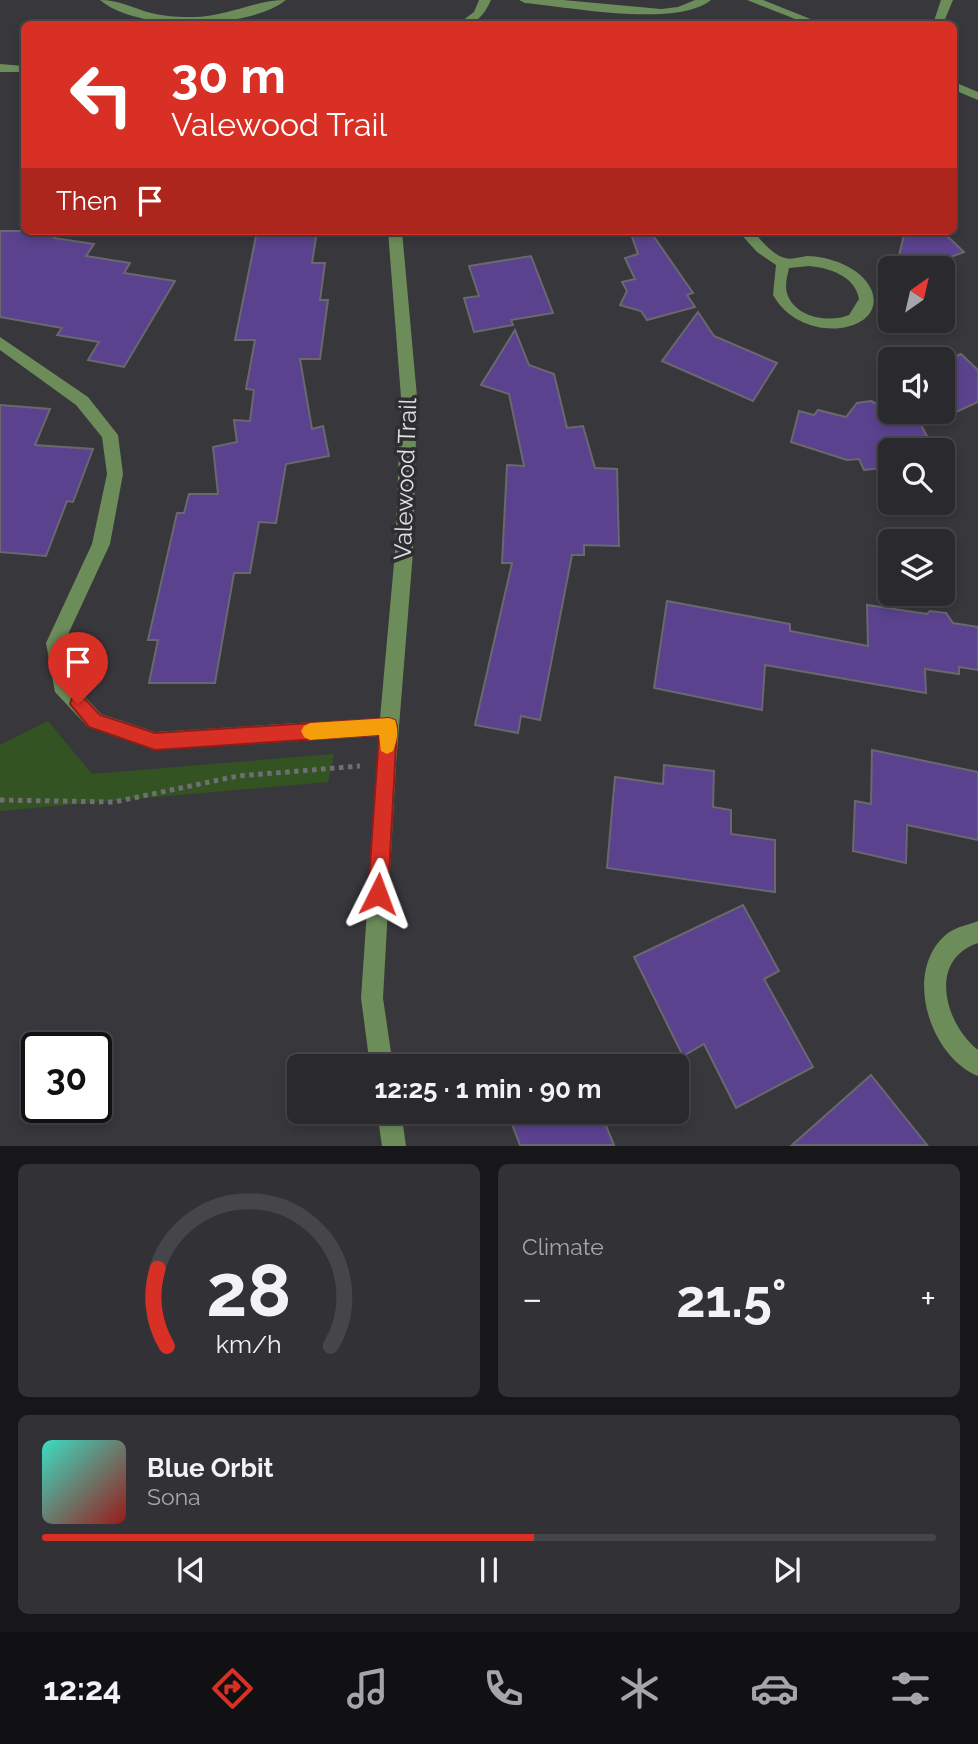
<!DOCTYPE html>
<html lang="en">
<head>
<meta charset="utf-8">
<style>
	:root { --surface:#2a292d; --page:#323135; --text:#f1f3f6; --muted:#a5a6aa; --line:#464549; --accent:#d93025 }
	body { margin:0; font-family:Raleway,sans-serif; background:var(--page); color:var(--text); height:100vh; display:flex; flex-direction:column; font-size:26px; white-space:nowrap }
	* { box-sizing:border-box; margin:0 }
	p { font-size:23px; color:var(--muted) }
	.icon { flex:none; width:38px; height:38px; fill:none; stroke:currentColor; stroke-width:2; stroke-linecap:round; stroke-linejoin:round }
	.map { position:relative; height:1146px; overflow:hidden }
	.details { display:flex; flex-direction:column; gap:18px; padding:18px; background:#171719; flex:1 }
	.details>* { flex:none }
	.banner { position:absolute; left:21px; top:21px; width:936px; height:214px; border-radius:10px; box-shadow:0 4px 10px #0003,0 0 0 2px var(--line); background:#d93025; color:#fff; overflow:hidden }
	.needle { width:46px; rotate:34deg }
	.fabs { position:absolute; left:878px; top:256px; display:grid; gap:14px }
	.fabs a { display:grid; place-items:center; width:77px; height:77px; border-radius:10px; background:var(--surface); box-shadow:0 4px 10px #0003,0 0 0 2px var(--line); font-size:35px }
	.speed { position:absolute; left:21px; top:1032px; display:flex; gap:14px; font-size:35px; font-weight:700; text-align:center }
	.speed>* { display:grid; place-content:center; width:91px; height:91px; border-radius:50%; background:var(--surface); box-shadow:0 4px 10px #0003,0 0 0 2px var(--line); line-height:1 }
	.speed .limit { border:4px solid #111; border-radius:10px; background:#fff; color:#111 }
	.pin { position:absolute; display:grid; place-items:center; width:60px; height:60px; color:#fff; margin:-72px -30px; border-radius:50% 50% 50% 0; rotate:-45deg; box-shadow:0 0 7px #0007 }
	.pin .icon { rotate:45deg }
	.me { position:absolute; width:77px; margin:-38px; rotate:3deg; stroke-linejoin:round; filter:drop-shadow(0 0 5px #0008) }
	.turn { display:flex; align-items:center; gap:24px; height:147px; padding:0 35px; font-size:32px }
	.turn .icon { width:91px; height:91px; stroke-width:2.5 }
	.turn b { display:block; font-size:49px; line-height:60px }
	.then { display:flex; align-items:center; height:66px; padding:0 35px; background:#0003; gap:14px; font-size:26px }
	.big { font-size:52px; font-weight:700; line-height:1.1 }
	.details .widget { flex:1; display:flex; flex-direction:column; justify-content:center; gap:10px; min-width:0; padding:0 24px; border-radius:10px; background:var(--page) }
	.details .dial { align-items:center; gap:0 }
	.dial svg { height:182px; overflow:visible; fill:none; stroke:var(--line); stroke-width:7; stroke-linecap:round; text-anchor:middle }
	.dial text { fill:var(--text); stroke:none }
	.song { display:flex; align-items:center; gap:21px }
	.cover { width:84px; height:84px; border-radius:10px; background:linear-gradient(135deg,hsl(170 70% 55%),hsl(0 70% 35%)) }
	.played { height:7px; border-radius:4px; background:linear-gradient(90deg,var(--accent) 55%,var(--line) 55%) }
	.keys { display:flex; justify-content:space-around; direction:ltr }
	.heat { display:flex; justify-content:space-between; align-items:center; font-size:38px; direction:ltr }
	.details .tiles { flex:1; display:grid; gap:18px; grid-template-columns:1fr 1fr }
	.widget:last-child { grid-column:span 2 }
	.trip { position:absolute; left:287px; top:1054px; width:402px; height:70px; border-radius:10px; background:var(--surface); box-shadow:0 4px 10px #0003,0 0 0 2px var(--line); font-weight:700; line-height:70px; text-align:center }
	.dock { display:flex; height:112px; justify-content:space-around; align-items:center; background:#111012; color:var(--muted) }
	.dock .icon { width:49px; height:49px }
	.dock .active { color:var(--accent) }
	.dock b { font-size:32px; color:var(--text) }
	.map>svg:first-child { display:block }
</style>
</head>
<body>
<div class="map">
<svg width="978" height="1146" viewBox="0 0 978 1146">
	<rect width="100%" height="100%" fill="#38373c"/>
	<path fill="#345322" d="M 48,721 L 92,774 L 334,754 L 328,782 L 0,811 L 0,745 Z"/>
	<g fill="#5a428e" stroke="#69686d" stroke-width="2">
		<path d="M 0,231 L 59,231 L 54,238 L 94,244 L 86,256 L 130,263 L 124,273 L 175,281 L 124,367 L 88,360 L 99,342 L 57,335 L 62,328 L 0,317 Z"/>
		<path d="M 257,231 L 317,231 L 312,263 L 325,263 L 320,300 L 328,300 L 320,359 L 300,359 L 312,429 L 323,426 L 329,456 L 286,464 L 276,523 L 259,522 L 250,573 L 234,573 L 215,683 L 149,683 L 158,640 L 148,640 L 177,513 L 184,513 L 189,494 L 218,494 L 213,447 L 237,442 L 234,420 L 250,421 L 254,390 L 246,389 L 255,340 L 235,340 Z"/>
		<path d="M 630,231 L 650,231 L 693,293 L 687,295 L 695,307 L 647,320 L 641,311 L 620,305 L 627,291 L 622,282 L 635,279 L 625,258 L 638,254 Z"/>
		<path d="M 905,231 L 942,231 L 964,252 L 921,268 L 896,268 Z"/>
		<path d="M 531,256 L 553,313 L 511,320 L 513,325 L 474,332 L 464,298 L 479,296 L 469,266 Z"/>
		<path d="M 698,312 L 714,336 L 777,363 L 753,401 L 662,361 Z"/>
		<path d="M 515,330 L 529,365 L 554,374 L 567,428 L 583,426 L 595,468 L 617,469 L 619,546 L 584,545 L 584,555 L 572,555 L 540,720 L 521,716 L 518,733 L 475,725 L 512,563 L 502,563 L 507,465 L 524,466 L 509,394 L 481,385 Z"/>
		<path d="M 961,354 L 978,370 L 978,402 L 943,418 L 943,361 Z"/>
		<path d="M 871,401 L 891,411 L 914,411 L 934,450 L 891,450 L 891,467 L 864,470 L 859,459 L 847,460 L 791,442 L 799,411 L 814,415 L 818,410 L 846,417 L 857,403 Z"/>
		<path d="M 0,405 L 50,409 L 35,445 L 93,449 L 73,502 L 67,501 L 46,556 L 0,552 Z"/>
		<path d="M 667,601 L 790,624 L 790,631 L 868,646 L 867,605 L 927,614 L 930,611 L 946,613 L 953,623 L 978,627 L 978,670 L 959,667 L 959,674 L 925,669 L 926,693 L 765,665 L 762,710 L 654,688 Z"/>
		<path d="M 872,750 L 978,772 L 978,840 L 907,825 L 906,863 L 853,851 L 855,801 L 871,804 Z"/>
		<path d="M 664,765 L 714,771 L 713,807 L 731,810 L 731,834 L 775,840 L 775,892 L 607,868 L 615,777 L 663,784 Z"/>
		<path d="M 743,905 L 779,971 L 764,979 L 813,1067 L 736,1108 L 704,1044 L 683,1056 L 634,957 Z"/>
		<path d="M 502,1060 L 581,1066 L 499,1066 Z"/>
		<path d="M 871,1075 L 927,1145 L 792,1145 Z"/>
		<path d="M 507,1111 L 600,1111 L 614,1145 L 520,1145 Z"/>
	</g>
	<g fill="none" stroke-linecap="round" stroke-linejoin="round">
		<path stroke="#6f6e73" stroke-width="5" stroke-dasharray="4.5 4.5" stroke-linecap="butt" d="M 0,800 L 114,802 L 238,776 L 360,766"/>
		<g fill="#6c8d5a" fill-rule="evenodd">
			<path d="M 100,0 C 118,0 131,7 147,12 C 161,16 176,17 190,17 C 224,18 254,0 286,0 C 248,30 137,32 100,0 Z"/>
			<path d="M 479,0 L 491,0 C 483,17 477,24 458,24 L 474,12 Z"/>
			<path d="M 519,0 L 563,0 L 661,9 L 678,7 L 695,0 L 711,0 C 677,28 569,7 525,3 Z"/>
			<path d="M 747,0 L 763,0 L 823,24 L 808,24 Z"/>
			<path d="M 941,0 L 953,0 L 943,24 L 933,24 Z"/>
			<path d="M 0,64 L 24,66 L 24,72 L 0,72 Z"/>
			<path d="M 954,82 L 978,92 L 978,100 L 954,90 Z"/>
			<path d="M 388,231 L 402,231 L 417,397 L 413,552 L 396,764 L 383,998 L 393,1066 L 370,1066 L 361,998 L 379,736 L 155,750 L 88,727 L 55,692 L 46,643 L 92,544 L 107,474 L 102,437 L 76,405 L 0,350 L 0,337 L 88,397 L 118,435 L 123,474 L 110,544 L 64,643 L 71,682 L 101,714 L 155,732 L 380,718 L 395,552 L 401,397 Z"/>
			<path d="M 738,231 L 753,231 C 761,240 772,255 785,258 C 792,260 800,257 807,256 C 828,256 861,267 871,289 C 890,332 803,348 773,295 L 776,265 L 757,252 ZM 809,266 C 830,268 855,276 859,299 L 849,315 C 830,323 797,318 788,296 C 784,287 787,277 789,268 Z"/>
			<path d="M 978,921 L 978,943 C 927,960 945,1024 978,1050 L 978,1076 C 930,1057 901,970 948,933 C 956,927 968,925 978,921 Z"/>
			<path d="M 377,1111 L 401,1111 L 406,1146 L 382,1146 Z"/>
		</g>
	</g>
	<path fill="#d93025" stroke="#8d1f18" stroke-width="2" d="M 78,696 L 84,698 L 100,715 L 155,733 L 389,718 L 395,720 L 397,726 L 388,894 L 385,901 L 378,904 L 371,901 L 368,894 L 379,735 L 155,750 L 89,727 L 70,704 L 72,698 Z"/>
	<path fill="#f59e0b" d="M 389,718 L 395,720 C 399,730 397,742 393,751 L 387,754 L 381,751 L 379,735 L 310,740 L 304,737 L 301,731 L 304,726 L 310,723 Z"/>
	<g text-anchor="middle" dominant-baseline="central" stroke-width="7" stroke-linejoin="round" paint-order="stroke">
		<g font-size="24" fill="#e1e1e4" stroke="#2e2d31">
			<text transform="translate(405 479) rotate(-88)">Valewood Trail</text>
		</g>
	</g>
</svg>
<div class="fabs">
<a><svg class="needle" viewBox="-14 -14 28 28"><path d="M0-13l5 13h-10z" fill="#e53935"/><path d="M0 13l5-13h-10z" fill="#a5a6aa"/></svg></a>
<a><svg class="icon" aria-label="sound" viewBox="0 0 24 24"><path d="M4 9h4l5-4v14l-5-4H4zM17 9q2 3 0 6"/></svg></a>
<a><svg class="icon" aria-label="search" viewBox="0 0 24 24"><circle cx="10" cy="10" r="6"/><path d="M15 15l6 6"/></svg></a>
<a><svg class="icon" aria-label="layers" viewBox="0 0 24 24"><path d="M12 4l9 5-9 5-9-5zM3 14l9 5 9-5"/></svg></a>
</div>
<div class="speed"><div class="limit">30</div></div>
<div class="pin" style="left:78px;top:704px;background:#d93025"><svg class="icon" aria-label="arrive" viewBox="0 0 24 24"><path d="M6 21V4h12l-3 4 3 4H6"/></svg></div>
<svg class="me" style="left:378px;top:894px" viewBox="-20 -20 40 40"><path d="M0-17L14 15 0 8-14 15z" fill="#d93025" stroke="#fff" stroke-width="4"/></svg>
<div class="trip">12:25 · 1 min · 90 m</div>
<div class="banner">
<div class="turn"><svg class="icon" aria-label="left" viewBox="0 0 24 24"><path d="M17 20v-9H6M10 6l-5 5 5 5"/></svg><div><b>30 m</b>Valewood Trail</div></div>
<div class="then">Then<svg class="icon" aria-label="arrive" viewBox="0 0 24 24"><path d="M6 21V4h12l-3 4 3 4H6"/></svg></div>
</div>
</div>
<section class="details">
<div class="tiles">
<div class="widget dial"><svg viewBox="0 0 100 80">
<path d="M14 69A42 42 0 1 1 86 69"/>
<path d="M14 69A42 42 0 0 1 10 35" stroke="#d93025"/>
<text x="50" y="56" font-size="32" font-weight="700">28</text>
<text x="50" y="72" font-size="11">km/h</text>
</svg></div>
<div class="widget"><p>Climate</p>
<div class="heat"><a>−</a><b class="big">21.5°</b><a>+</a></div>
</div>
<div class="widget">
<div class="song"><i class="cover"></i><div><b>Blue Orbit</b><p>Sona</p></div></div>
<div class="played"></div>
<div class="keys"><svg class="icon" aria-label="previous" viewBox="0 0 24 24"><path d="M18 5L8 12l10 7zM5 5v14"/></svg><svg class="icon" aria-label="pause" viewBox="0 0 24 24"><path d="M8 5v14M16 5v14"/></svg><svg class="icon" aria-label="next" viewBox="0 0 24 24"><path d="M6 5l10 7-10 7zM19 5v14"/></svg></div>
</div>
</div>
</section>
<nav class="dock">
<b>12:24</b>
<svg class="icon active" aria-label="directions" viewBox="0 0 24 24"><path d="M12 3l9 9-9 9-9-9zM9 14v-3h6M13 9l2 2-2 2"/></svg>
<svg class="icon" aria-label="music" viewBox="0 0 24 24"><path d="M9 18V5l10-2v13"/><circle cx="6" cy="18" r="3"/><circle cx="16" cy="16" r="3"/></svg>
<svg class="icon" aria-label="phone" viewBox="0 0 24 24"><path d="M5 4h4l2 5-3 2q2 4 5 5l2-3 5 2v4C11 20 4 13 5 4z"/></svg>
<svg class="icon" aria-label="climate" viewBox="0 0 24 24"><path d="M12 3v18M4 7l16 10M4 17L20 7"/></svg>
<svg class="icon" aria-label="car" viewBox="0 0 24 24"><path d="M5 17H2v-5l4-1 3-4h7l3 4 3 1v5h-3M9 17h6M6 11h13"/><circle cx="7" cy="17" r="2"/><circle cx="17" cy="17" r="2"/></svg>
<svg class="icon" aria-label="filters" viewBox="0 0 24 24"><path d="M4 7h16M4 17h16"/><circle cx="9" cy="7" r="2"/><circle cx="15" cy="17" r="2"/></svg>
</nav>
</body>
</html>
